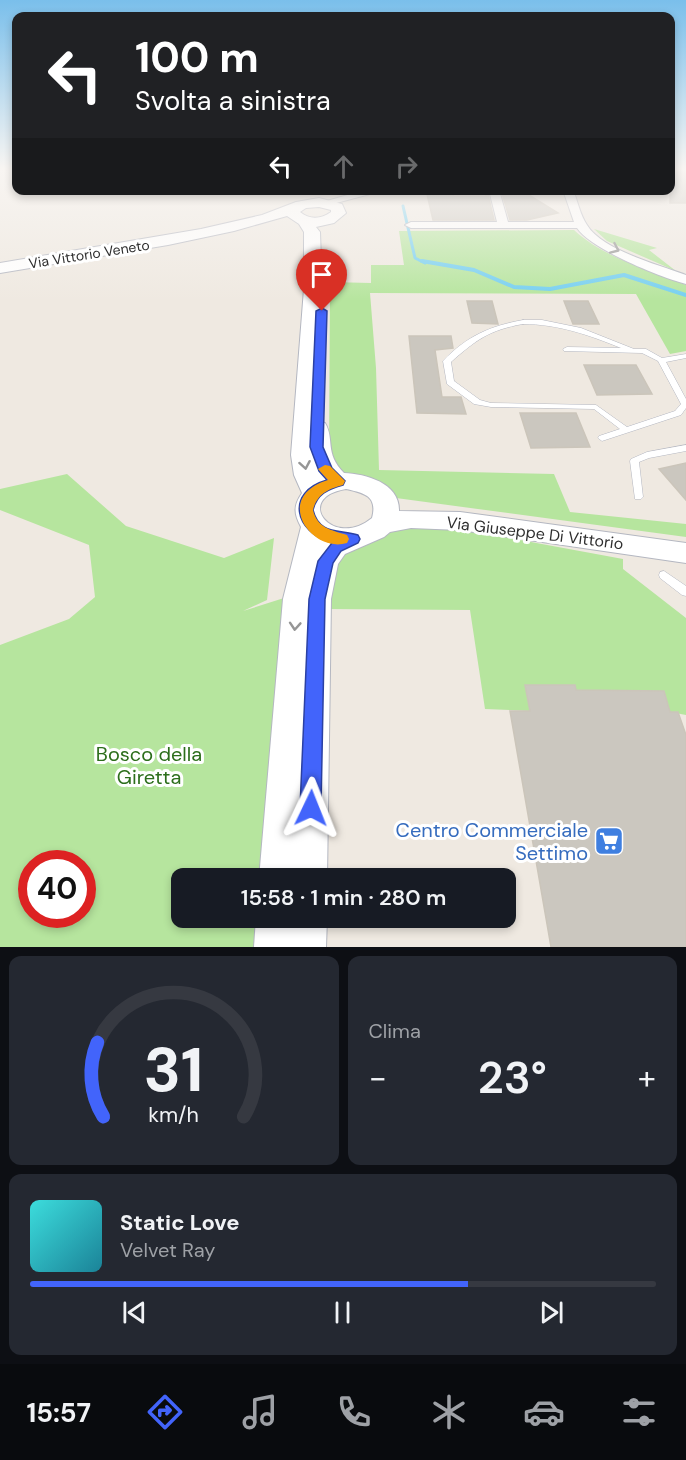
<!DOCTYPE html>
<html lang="it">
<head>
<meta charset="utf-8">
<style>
	:root { --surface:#171b24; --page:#242831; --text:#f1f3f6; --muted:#9ea1a6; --line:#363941; --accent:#4264fb }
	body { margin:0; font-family:"DM Sans",sans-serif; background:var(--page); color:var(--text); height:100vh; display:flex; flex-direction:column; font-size:22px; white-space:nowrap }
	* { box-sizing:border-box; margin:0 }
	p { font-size:20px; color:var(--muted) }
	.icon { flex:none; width:33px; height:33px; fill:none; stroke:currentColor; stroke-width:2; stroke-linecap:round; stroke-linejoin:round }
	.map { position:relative; height:947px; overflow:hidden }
	.panel { display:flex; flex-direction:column; gap:9px; padding:9px; background:#0d0f14; flex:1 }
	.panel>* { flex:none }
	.top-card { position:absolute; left:12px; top:12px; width:663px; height:183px; border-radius:12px; box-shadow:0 3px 9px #0003; background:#202124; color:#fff; overflow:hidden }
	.speed { position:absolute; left:18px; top:850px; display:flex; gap:12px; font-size:30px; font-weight:700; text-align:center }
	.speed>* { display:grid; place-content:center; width:78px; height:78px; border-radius:50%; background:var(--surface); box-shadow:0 3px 9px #0003; line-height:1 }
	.speed .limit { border:9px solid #d22; background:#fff; color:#111 }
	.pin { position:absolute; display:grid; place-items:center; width:51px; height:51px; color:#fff; margin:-62px -26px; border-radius:50% 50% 50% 0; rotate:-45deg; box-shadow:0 0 6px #0007 }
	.pin .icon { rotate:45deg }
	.me { position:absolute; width:66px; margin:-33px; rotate:2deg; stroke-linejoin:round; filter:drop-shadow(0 0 4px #0008) }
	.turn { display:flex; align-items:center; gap:21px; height:126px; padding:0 24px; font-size:27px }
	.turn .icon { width:78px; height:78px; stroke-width:2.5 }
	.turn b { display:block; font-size:42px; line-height:51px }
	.lanes { display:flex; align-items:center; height:57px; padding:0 24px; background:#0003; justify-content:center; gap:30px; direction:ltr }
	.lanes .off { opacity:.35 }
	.big { font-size:45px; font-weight:600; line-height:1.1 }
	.panel .widget { flex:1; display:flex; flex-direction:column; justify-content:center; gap:9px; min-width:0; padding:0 21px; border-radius:12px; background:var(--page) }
	.panel .dial { align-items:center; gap:0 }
	.dial svg { height:156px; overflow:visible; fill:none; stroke:var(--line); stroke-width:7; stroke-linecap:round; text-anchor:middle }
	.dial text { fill:var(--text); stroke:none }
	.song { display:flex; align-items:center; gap:18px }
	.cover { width:72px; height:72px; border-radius:9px; background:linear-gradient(135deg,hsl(180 70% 55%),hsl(190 70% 35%)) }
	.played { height:6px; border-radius:3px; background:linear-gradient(90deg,var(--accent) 70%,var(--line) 70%) }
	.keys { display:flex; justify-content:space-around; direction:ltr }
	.heat { display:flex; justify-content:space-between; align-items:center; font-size:33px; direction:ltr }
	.panel .tiles { flex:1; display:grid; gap:9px; grid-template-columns:1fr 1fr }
	.widget:last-child { grid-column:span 2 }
	.trip { position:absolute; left:171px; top:868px; width:345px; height:60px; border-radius:12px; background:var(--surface); box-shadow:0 3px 9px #0003; font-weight:600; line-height:60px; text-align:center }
	.dock { display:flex; height:96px; justify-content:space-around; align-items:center; background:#090b0e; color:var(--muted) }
	.dock .icon { width:42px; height:42px }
	.dock .active { color:var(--accent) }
	.dock b { font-size:27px; color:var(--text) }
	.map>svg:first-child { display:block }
</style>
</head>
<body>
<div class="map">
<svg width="686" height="947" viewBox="0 0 686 947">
	<rect width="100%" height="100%" fill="#efe9e1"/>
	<g fill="#b6e59e" fill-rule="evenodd">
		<path d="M 594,229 L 657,248 L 649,250 L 676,271 L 607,241 Z"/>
		<path d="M 574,230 C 604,258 648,269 686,285 L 686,351 L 670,354 L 636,294 L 370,293 L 376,368 L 379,470 L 554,474 L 570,512 L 686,524 L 686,537 L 396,498 L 342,474 L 329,459 L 330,282 L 371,283 L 371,265 L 404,265 L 399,231 Z"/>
		<path d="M 67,474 L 126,526 L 224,558 L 274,538 L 267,600 L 243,611 L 284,598 L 264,879 L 182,879 L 182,918 L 261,918 L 259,947 L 0,947 L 0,645 L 69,619 L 95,597 L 89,545 L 0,510 L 0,489 ZM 32,864 L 82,864 L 82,915 L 32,915 Z"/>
		<path d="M 398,527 L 461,529 L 623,559 L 623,569 L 686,618 L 686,715 L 670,712 L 664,692 L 530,711 L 485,709 L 470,610 L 326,609 L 338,554 L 355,545 L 383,538 Z"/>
	</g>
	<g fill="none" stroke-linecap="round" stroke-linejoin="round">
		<path stroke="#75cff0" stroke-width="3" d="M 403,206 L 415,258 L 425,263"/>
		<path stroke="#75cff0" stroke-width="4" d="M 422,261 L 474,270 L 514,287 L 550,289 L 624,275 L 686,295"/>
	</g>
	<g fill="#cbc7bf" stroke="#cbc5ba" stroke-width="1.5">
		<rect x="670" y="171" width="16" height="32"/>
		<path d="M 426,190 L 445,190 L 454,196 L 486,196 L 484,190 L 487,190 L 494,220 L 433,220 Z"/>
		<path d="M 501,190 L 521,190 L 558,213 L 527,220 L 510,220 Z"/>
		<path d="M 467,301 L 492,301 L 498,324 L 472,323 Z"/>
		<path d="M 564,301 L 588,301 L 599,324 L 573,324 Z"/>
		<path d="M 409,336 L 451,336 L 453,348 L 435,350 L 442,397 L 461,397 L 466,414 L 417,413 Z"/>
		<path d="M 584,365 L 636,365 L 652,394 L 597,395 Z"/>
		<path d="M 520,413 L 576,413 L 590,447 L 531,448 Z"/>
		<path d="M 686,463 L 686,500 L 659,469 Z"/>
		<path d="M 525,685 L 575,685 L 576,690 L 664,691 L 670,712 L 678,712 L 686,735 L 686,947 L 551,947 L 510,711 L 530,711 Z"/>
	</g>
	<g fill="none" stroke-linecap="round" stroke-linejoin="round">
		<g stroke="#b4b7c1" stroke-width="1">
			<g id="lane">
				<path d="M 523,320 L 542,320 L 581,328 L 634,349 L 646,349 L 662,358 L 686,354 L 686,358 L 666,362 L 686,399 L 686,408 L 681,415 L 602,441 L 598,438 L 599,436 L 620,429 L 594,409 L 491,407 L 474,404 L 447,384 L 443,361 C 467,336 490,326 523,320 ZM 523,324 C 558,324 589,335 621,348 L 567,347 L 563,349 L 564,351 L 642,353 L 658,361 L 681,404 L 675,411 L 627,427 L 596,405 L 491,403 L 480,400 L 454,381 L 451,362 C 476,340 489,330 523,324 Z"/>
				<path d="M 686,445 L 686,451 L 649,458 L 639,462 L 643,497 L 641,499 L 635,499 L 630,461 L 631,459 L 647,452 Z"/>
				<path d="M 664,571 L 686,586 L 686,596 L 682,595 L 660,578 L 659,575 L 660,572 Z"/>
			</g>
		</g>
		<g stroke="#b4b7c1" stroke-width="2">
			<g id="street">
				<path d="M 365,190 L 381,191 L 325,206 L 320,203 Z"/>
				<path d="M 489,190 L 499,190 L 508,222 L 574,222 L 563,190 L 573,190 C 578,202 580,215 587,225 C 602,250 659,265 686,275 L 686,284 C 660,277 592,250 577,228 L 411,228 L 405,225 L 411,222 L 497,222 Z"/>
			</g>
		</g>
		<g stroke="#b4b7c1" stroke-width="2">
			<g id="secondary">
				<path d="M 319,198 L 342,204 L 346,213 L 334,223 L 316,227 L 320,232 L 322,289 L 316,421 L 325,423 C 335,439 324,453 344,473 C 366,474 400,483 399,511 L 460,512 L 686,543 L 686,563 L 460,530 L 411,528 L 390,532 L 384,537 L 345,554 L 338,564 L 331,599 L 327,879 L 259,879 L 283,599 L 301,527 C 294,514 293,506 302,493 L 294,475 L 291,455 L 304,289 L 304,232 L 299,224 L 287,216 L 234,231 L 168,245 L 0,273 L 0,263 L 201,229 L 262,215 L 296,202 ZM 319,207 L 331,210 L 331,212 C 321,219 310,220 300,212 L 306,208 ZM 346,489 C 364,493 378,496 372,518 C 333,550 292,498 346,489 Z"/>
				<path d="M 256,918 L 327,918 L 326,947 L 254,947 Z"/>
			</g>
		</g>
		<use href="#lane" fill="#fff" fill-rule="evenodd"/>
		<use href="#street" fill="#fff" fill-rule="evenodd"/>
		<use href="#secondary" fill="#fff" fill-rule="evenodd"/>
	</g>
	<defs><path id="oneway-chevron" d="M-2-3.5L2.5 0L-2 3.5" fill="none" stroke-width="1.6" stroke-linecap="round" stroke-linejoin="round" transform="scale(1.5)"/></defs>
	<g stroke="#969696">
		<use href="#oneway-chevron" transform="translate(615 249) rotate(24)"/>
		<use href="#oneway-chevron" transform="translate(305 465) rotate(80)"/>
		<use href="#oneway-chevron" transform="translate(295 626) rotate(94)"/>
	</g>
	<linearGradient id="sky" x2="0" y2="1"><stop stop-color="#7abfeb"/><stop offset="0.56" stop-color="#f8f5f2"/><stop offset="1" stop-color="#f8f5f2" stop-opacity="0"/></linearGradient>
	<rect width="686" height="301" fill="url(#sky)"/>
	<path fill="#4264fb" stroke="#2b41a3" stroke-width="1.5" d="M 322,308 L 327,311 L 323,447 L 332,468 L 345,481 L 343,485 C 328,489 317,494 313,510 C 319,535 339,529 358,535 L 360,539 L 358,543 L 341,551 L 333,563 L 325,599 L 321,808 L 318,815 L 311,818 L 303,815 L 300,808 L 309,599 L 318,561 L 332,543 C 294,532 285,492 327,480 L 319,471 L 310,447 L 316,311 Z"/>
	<path fill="#f59e0b" d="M 325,465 L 330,466 L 345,481 L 343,485 C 328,489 317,494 313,510 C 317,528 331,530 347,535 L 349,539 L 347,543 C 311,554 272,497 328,480 L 318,469 Z"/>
	<defs>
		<g id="supermarket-square" transform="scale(1.5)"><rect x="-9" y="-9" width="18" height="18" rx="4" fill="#3f7fe0" stroke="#fff"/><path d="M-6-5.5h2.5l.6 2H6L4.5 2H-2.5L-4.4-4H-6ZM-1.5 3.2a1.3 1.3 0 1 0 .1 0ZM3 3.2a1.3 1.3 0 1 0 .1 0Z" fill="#fff"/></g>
	</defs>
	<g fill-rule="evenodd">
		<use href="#supermarket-square" x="609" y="841"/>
	</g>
	<g text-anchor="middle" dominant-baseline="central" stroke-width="6" stroke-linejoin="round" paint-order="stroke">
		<g font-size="14" fill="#2e2e2e" stroke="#fff">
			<text transform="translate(89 254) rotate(-9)">Via Vittorio Veneto</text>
		</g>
		<g font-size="16" fill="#2e2e2e" stroke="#fff">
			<text transform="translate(535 533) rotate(7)">Via Giuseppe Di Vittorio</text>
		</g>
		<g font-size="20" fill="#2c6e1b" stroke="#fff">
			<text x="149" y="754">Bosco della<tspan x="149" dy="23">Giretta</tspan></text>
		</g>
		<g font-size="20" fill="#366cbe" stroke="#fff" text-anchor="end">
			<text x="588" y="830">Centro Commerciale<tspan x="588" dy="23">Settimo</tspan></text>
		</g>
	</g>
</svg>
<div class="speed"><div class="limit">40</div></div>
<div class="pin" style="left:322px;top:311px;background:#d93025"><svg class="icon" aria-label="arrive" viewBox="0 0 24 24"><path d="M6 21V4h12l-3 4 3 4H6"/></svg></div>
<svg class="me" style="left:311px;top:808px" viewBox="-20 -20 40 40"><path d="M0-17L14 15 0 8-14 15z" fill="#4264fb" stroke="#fff" stroke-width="4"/></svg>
<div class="trip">15:58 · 1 min · 280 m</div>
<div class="top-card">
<div class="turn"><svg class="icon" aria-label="left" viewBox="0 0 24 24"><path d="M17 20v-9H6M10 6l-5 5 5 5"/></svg><div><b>100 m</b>Svolta a sinistra</div></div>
<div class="lanes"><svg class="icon" aria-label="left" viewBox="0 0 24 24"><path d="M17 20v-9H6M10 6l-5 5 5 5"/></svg><svg class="icon off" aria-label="ahead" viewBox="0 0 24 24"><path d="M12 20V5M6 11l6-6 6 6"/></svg><svg class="icon off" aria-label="right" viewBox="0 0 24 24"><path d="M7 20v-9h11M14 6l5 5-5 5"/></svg></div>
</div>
</div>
<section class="panel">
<div class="tiles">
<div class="widget dial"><svg viewBox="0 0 100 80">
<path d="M14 69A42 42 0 1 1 86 69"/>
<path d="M14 69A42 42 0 0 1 11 31" stroke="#4264fb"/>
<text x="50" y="56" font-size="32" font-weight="700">31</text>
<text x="50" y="72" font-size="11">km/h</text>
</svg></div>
<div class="widget"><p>Clima</p>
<div class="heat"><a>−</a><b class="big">23°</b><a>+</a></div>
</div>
<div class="widget">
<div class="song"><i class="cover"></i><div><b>Static Love</b><p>Velvet Ray</p></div></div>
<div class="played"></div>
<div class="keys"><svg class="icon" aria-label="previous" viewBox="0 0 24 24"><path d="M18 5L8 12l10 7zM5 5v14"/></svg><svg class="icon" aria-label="pause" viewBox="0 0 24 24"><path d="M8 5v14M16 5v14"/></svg><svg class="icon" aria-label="next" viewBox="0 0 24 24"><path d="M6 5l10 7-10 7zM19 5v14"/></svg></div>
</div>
</div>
</section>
<nav class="dock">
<b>15:57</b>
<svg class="icon active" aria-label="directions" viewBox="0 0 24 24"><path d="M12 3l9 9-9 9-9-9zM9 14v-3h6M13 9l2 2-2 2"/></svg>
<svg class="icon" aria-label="music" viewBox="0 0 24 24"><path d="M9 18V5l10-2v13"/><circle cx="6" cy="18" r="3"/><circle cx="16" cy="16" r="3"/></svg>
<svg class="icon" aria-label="phone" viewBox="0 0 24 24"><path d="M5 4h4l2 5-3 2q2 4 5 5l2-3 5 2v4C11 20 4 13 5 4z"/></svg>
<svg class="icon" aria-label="climate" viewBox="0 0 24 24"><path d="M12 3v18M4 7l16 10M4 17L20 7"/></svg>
<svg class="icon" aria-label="car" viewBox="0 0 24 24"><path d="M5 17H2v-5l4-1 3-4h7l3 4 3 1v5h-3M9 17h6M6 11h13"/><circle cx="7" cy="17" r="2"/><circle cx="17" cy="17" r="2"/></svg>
<svg class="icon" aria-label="filters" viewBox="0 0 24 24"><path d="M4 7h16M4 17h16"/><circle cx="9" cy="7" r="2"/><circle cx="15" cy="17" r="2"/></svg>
</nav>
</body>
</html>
